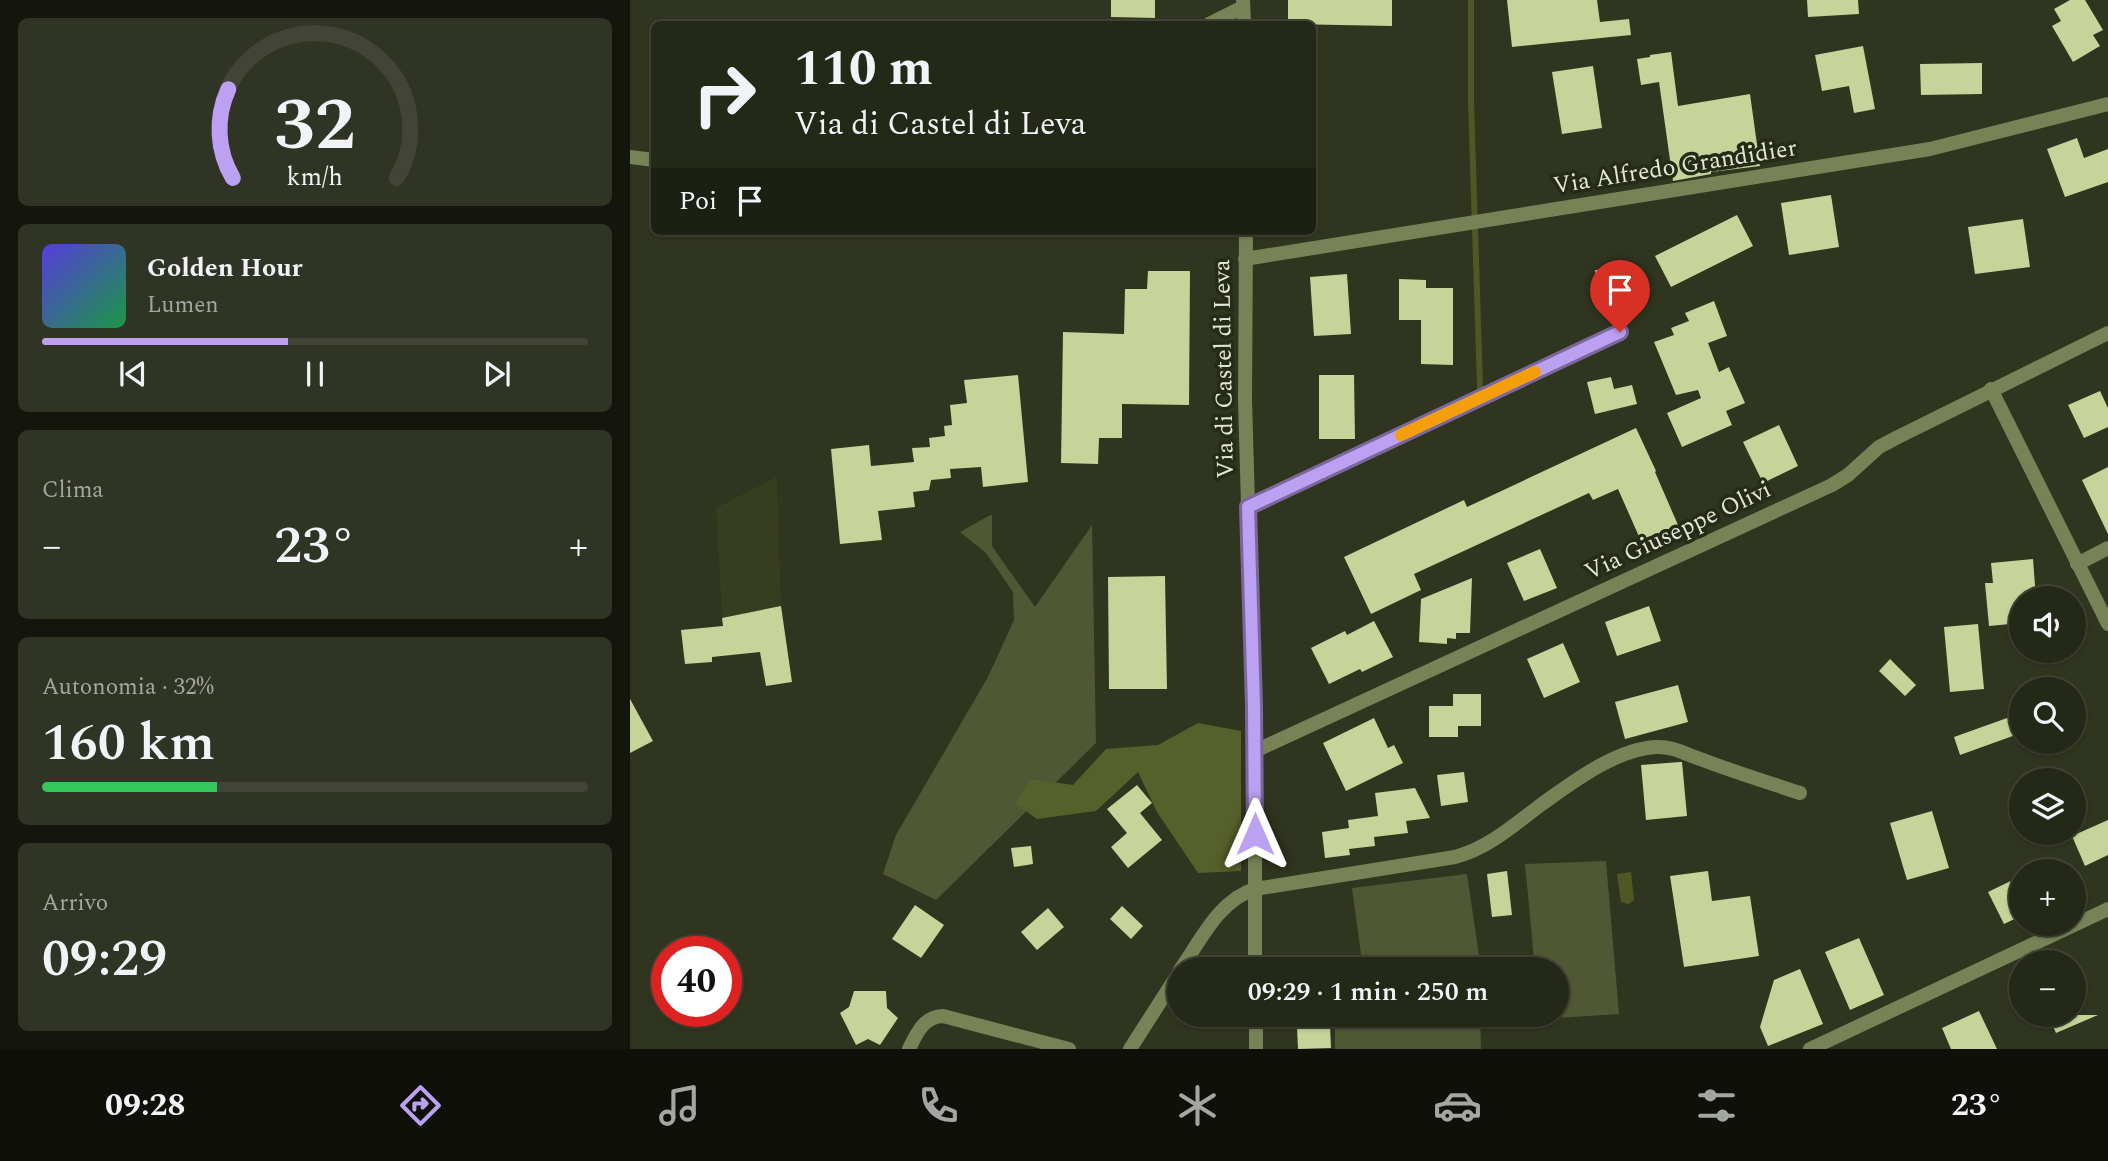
<!DOCTYPE html>
<html lang="it">
<head>
<meta charset="utf-8">
<style>
	:root { --surface:#242817; --page:#303424; --text:#f1f3f6; --muted:#a3a6a1; --line:#414436; --accent:#bca0f2 }
	body { margin:0; font-family:Spectral,serif; background:var(--page); color:var(--text); height:100vh; display:flex; flex-direction:column; font-size:26px; white-space:nowrap }
	* { box-sizing:border-box; margin:0 }
	p { font-size:23px; color:var(--muted) }
	.icon { flex:none; width:38px; height:38px; fill:none; stroke:currentColor; stroke-width:2; stroke-linecap:round; stroke-linejoin:round }
	.map { position:relative; flex:1; overflow:hidden }
	.panel { display:flex; flex-direction:column; gap:18px; padding:18px; background:#14160d; width:630px }
	.panel>* { flex:none }
	.top-card { position:absolute; left:21px; top:21px; width:665px; height:214px; border-radius:10px; box-shadow:0 2px 5px #0004,0 0 0 2px var(--line); background:#242817; color:var(--text); overflow:hidden }
	.tools { position:absolute; left:1379px; top:586px; display:grid; gap:14px }
	.tools a { display:grid; place-items:center; width:77px; height:77px; border-radius:50%; background:var(--surface); box-shadow:0 2px 5px #0004,0 0 0 2px var(--line); font-size:35px }
	.speed { position:absolute; left:21px; top:936px; display:flex; gap:14px; font-size:35px; font-weight:700; text-align:center }
	.speed>* { display:grid; place-content:center; width:91px; height:91px; border-radius:50%; background:var(--surface); box-shadow:0 2px 5px #0004,0 0 0 2px var(--line); line-height:1 }
	.speed .limit { border:10px solid #d22; background:#fff; color:#111 }
	.pin { position:absolute; display:grid; place-items:center; width:60px; height:60px; color:#fff; margin:-72px -30px; border-radius:50% 50% 50% 0; rotate:-45deg; box-shadow:0 0 7px #0007 }
	.pin .icon { rotate:45deg }
	.me { position:absolute; width:77px; margin:-38px; rotate:0deg; stroke-linejoin:round; filter:drop-shadow(0 0 5px #0008) }
	.turn { display:flex; align-items:center; gap:24px; height:147px; padding:0 28px; font-size:32px }
	.turn .icon { width:91px; height:91px; stroke-width:2.5 }
	.turn b { display:block; font-size:49px; line-height:60px }
	.then { display:flex; align-items:center; height:66px; padding:0 28px; background:#0003; gap:14px; font-size:26px }
	.big { font-size:52px; font-weight:600; line-height:1.1 }
	.panel .card { flex:1; display:flex; flex-direction:column; justify-content:center; gap:10px; min-width:0; padding:0 24px; border-radius:10px; background:var(--page) }
	.panel .dial { align-items:center; gap:0 }
	.dial svg { height:182px; overflow:visible; fill:none; stroke:var(--line); stroke-width:7; stroke-linecap:round; text-anchor:middle }
	.dial text { fill:var(--text); stroke:none }
	.song { display:flex; align-items:center; gap:21px }
	.cover { width:84px; height:84px; border-radius:10px; background:linear-gradient(135deg,hsl(250 70% 55%),hsl(140 70% 35%)) }
	.played { height:7px; border-radius:4px; background:linear-gradient(90deg,var(--accent) 45%,var(--line) 45%) }
	.keys { display:flex; justify-content:space-around; direction:ltr }
	.heat { display:flex; justify-content:space-between; align-items:center; font-size:38px; direction:ltr }
	.charge { height:10px; border-radius:5px; background:linear-gradient(90deg,#34c759 32%,var(--line) 0) }
	.trip { position:absolute; left:537px; top:957px; width:402px; height:70px; border-radius:35px; background:var(--surface); box-shadow:0 2px 5px #0004,0 0 0 2px var(--line); font-weight:600; line-height:70px; text-align:center }
	.tab-bar { display:flex; height:112px; justify-content:space-around; align-items:center; background:#0e1009; color:var(--muted) }
	.tab-bar .icon { width:49px; height:49px }
	.tab-bar .on { color:var(--accent) }
	.tab-bar b { font-size:32px; color:var(--text) }
	main { display:flex; flex:1; min-height:0 }
	.map>svg:first-child { display:block }
</style>
</head>
<body>
<main>
<section class="panel">
<div class="card dial"><svg viewBox="0 0 100 80">
<path d="M14 69A42 42 0 1 1 86 69"/>
<path d="M14 69A42 42 0 0 1 12 30" stroke="#bca0f2"/>
<text x="50" y="56" font-size="32" font-weight="700">32</text>
<text x="50" y="72" font-size="11">km/h</text>
</svg></div>
<div class="card">
<div class="song"><i class="cover"></i><div><b>Golden Hour</b><p>Lumen</p></div></div>
<div class="played"></div>
<div class="keys"><svg class="icon" aria-label="previous" viewBox="0 0 24 24"><path d="M18 5L8 12l10 7zM5 5v14"/></svg><svg class="icon" aria-label="pause" viewBox="0 0 24 24"><path d="M8 5v14M16 5v14"/></svg><svg class="icon" aria-label="next" viewBox="0 0 24 24"><path d="M6 5l10 7-10 7zM19 5v14"/></svg></div>
</div>
<div class="card"><p>Clima</p>
<div class="heat"><a>−</a><b class="big">23°</b><a>+</a></div>
</div>
<div class="card"><p>Autonomia · 32%</p><b class="big">160 km</b><div class="charge"></div></div>
<div class="card"><p>Arrivo</p><b class="big">09:29</b></div>
</section>
<div class="map">
<svg width="1478" height="1049" viewBox="0 0 1478 1049">
	<rect width="100%" height="100%" fill="#30351f"/>
	<path fill="#373d1f" d="M 147,477 L 151,606 L 92,618 L 86,508 Z"/>
	<g fill="#505735">
		<path d="M 362,514 L 362,546 L 405,607 L 462,525 L 466,743 L 306,900 L 253,874 L 266,835 L 358,677 L 384,620 L 383,592 L 356,553 L 330,532 Z"/>
		<path d="M 976,861 L 989,1014 L 910,1019 L 909,1015 L 928,1015 L 928,970 L 905,969 L 895,864 Z"/>
		<path d="M 837,874 L 851,969 L 733,969 L 722,888 Z"/>
		<path d="M 785,1015 L 850,1015 L 851,1049 L 705,1049 L 705,1021 Z"/>
	</g>
	<path fill="#56602a" d="M 568,723 L 611,731 L 611,871 L 568,873 L 527,812 L 508,772 L 466,811 L 407,819 L 386,804 L 400,779 L 443,785 L 476,749 L 528,745 Z"/>
	<path fill="#4f5822" d="M 1001,872 L 1004,900 L 999,904 L 991,902 L 987,874 Z"/>
	<g fill="none" stroke-linecap="round" stroke-linejoin="round">
		<path stroke="#4f5822" stroke-width="6" d="M 841,0 L 841,102 L 850,387"/>
	</g>
	<g fill="#c6d399">
		<path d="M 481,0 L 525,0 L 525,18 L 481,17 Z"/>
		<path d="M 658,0 L 762,0 L 762,26 L 658,24 Z"/>
		<path d="M 877,0 L 967,0 L 970,22 L 999,19 L 1001,35 L 882,47 Z"/>
		<path d="M 1177,0 L 1228,0 L 1229,14 L 1178,17 Z"/>
		<path d="M 1440,0 L 1455,0 L 1473,30 L 1463,35 L 1470,46 L 1443,62 L 1422,26 L 1431,21 L 1424,9 Z"/>
		<path d="M 1233,46 L 1245,109 L 1224,113 L 1219,86 L 1192,91 L 1185,55 Z"/>
		<path d="M 1041,52 L 1048,106 L 1120,94 L 1130,166 L 1081,172 L 1081,174 L 1043,181 L 1029,82 L 1011,85 L 1007,59 L 1020,57 L 1020,55 Z"/>
		<path d="M 1352,63 L 1352,94 L 1291,95 L 1290,64 Z"/>
		<path d="M 963,66 L 972,128 L 932,134 L 922,72 Z"/>
		<path d="M 1447,138 L 1454,158 L 1478,149 L 1478,182 L 1435,197 L 1417,149 Z"/>
		<path d="M 1201,195 L 1209,247 L 1159,255 L 1151,203 Z"/>
		<path d="M 1107,215 L 1123,246 L 1041,287 L 1025,256 Z"/>
		<path d="M 1393,219 L 1400,267 L 1345,274 L 1338,227 Z"/>
		<path d="M 1006,268 L 1008,300 L 967,302 L 965,270 Z"/>
		<path d="M 518,271 L 560,271 L 559,405 L 492,404 L 492,438 L 469,438 L 468,464 L 431,463 L 433,332 L 494,334 L 495,289 L 517,289 Z"/>
		<path d="M 717,274 L 721,334 L 684,336 L 680,277 Z"/>
		<path d="M 769,279 L 796,280 L 796,288 L 823,288 L 823,365 L 791,364 L 791,320 L 769,320 Z"/>
		<path d="M 1084,301 L 1097,336 L 1078,343 L 1089,372 L 1099,367 L 1115,403 L 1096,411 L 1102,425 L 1052,447 L 1037,413 L 1071,398 L 1068,390 L 1046,395 L 1024,342 L 1044,335 L 1041,328 L 1059,321 L 1055,313 Z"/>
		<path d="M 388,375 L 398,482 L 353,487 L 351,467 L 320,469 L 321,478 L 301,480 L 299,490 L 283,492 L 285,507 L 248,511 L 252,540 L 210,544 L 201,449 L 239,445 L 241,466 L 284,462 L 282,448 L 300,447 L 299,438 L 315,436 L 314,426 L 322,425 L 320,405 L 337,403 L 334,380 Z"/>
		<path d="M 689,375 L 724,375 L 725,439 L 689,439 Z"/>
		<path d="M 981,377 L 984,389 L 1002,385 L 1007,404 L 965,414 L 957,382 Z"/>
		<path d="M 1470,391 L 1478,408 L 1478,427 L 1454,438 L 1438,405 Z"/>
		<path d="M 1149,425 L 1168,466 L 1133,483 L 1113,442 Z"/>
		<path d="M 1006,428 L 1026,471 L 1025,472 L 1048,525 L 1011,541 L 988,489 L 963,500 L 959,493 L 784,574 L 791,590 L 741,614 L 714,557 L 834,500 L 837,507 Z"/>
		<path d="M 1478,467 L 1478,534 L 1452,480 Z"/>
		<path d="M 910,549 L 927,588 L 894,601 L 877,563 Z"/>
		<path d="M 1403,559 L 1406,598 L 1391,598 L 1391,623 L 1359,626 L 1355,583 L 1363,583 L 1361,563 Z"/>
		<path d="M 535,576 L 537,689 L 479,689 L 478,577 Z"/>
		<path d="M 842,578 L 840,633 L 826,633 L 826,639 L 817,638 L 817,644 L 789,642 L 791,599 Z"/>
		<path d="M 151,606 L 162,682 L 136,686 L 130,652 L 82,657 L 82,662 L 55,664 L 51,630 L 93,626 L 92,618 Z"/>
		<path d="M 1019,606 L 1031,641 L 987,656 L 975,622 Z"/>
		<path d="M 744,621 L 763,657 L 732,672 L 730,669 L 699,684 L 681,648 L 715,631 L 717,635 Z"/>
		<path d="M 1348,624 L 1354,689 L 1320,692 L 1314,627 Z"/>
		<path d="M 933,643 L 950,682 L 914,698 L 897,659 Z"/>
		<path d="M 1260,659 L 1286,685 L 1275,696 L 1249,671 Z"/>
		<path d="M 1048,685 L 1058,722 L 995,739 L 985,702 Z"/>
		<path d="M 823,694 L 851,694 L 851,726 L 828,726 L 828,737 L 799,737 L 799,706 L 823,706 Z"/>
		<path d="M 0,699 L 23,741 L 0,753 Z"/>
		<path d="M 1391,713 L 1391,733 L 1330,755 L 1324,737 Z"/>
		<path d="M 744,718 L 758,748 L 764,745 L 773,763 L 716,791 L 693,743 Z"/>
		<path d="M 1050,762 L 1052,762 L 1057,816 L 1016,820 L 1011,765 Z"/>
		<path d="M 834,772 L 838,802 L 811,806 L 807,775 Z"/>
		<path d="M 507,785 L 522,803 L 510,813 L 532,840 L 498,868 L 481,847 L 497,833 L 477,809 Z"/>
		<path d="M 785,788 L 800,818 L 776,821 L 778,833 L 744,837 L 745,846 L 719,849 L 720,855 L 695,858 L 692,832 L 719,828 L 718,820 L 748,816 L 745,793 Z"/>
		<path d="M 1302,811 L 1319,868 L 1277,880 L 1260,823 Z"/>
		<path d="M 1478,820 L 1478,855 L 1455,866 L 1442,836 Z"/>
		<path d="M 401,846 L 403,864 L 384,867 L 381,848 Z"/>
		<path d="M 877,871 L 882,915 L 862,917 L 857,874 Z"/>
		<path d="M 1078,871 L 1082,901 L 1120,896 L 1129,956 L 1054,967 L 1040,876 Z"/>
		<path d="M 1391,876 L 1391,916 L 1374,924 L 1358,892 Z"/>
		<path d="M 285,905 L 314,925 L 291,958 L 262,939 Z"/>
		<path d="M 492,906 L 513,926 L 501,939 L 480,919 Z"/>
		<path d="M 418,908 L 434,927 L 407,950 L 391,932 Z"/>
		<path d="M 1229,938 L 1254,995 L 1220,1010 L 1195,952 Z"/>
		<path d="M 1170,969 L 1193,1024 L 1138,1046 L 1130,1027 L 1144,980 Z"/>
		<path d="M 224,991 L 256,991 L 257,1008 L 268,1018 L 250,1045 L 238,1039 L 226,1045 L 210,1013 L 219,1007 Z"/>
		<path d="M 1349,1011 L 1367,1049 L 1321,1049 L 1312,1028 Z"/>
		<path d="M 1418,1015 L 1468,1015 L 1426,1033 Z"/>
		<path d="M 700,1026 L 701,1048 L 668,1049 L 667,1027 Z"/>
	</g>
	<g fill="none" stroke-linecap="round" stroke-linejoin="round">
		<g stroke="#788257" stroke-width="14">
			<path d="M 579,24 L 613,7"/>
			<path d="M 0,157 L 24,160"/>
			<path d="M 615,259 L 1300,149 L 1478,104"/>
			<path d="M 1361,389 L 1478,624"/>
			<path d="M 618,507 L 990,332"/>
			<path d="M 1447,564 L 1478,548"/>
			<path d="M 625,751 L 1202,485 L 1218,475 L 1249,447 L 1266,438 L 1478,333"/>
			<path d="M 550,970 C 571,940 589,900 625,889 L 825,857 C 859,848 885,824 912,804 C 943,782 986,749 1026,747 C 1043,746 1057,755 1073,760 C 1104,772 1137,782 1170,793"/>
			<path d="M 279,1049 C 287,1033 293,1017 313,1016 L 439,1049"/>
			<path d="M 500,1049 L 550,971"/>
			<path d="M 1180,1049 L 1478,909"/>
		</g>
		<g stroke="#788257" stroke-width="14">
			<path d="M 613,0 L 614,24"/>
			<path d="M 616,231 L 615,400 L 625,751 L 625,970"/>
			<path d="M 626,1015 L 626,1049"/>
		</g>
	</g>
	<g fill="none" stroke-linecap="round" stroke-linejoin="round">
		<g stroke="#7a689d" stroke-width="18">
			<path id="route" d="M 625,834 L 624,706 L 618,507 L 990,332"/>
		</g>
		<use href="#route" stroke="#bca0f2" stroke-width="12"/>
		<path stroke="#f59e0b" stroke-width="12" d="M 771,435 L 905,372"/>
	</g>
	<g text-anchor="middle" dominant-baseline="central" stroke-width="7" stroke-linejoin="round" paint-order="stroke">
		<g font-size="24" fill="#e2e6d8" stroke="#262b15">
			<text transform="translate(1045 167) rotate(-9)">Via Alfredo Grandidier</text>
			<text transform="translate(594 369) rotate(-91)">Via di Castel di Leva</text>
			<text transform="translate(1048 531) rotate(-25)">Via Giuseppe Olivi</text>
		</g>
	</g>
</svg>
<div class="tools">
<a><svg class="icon" aria-label="sound" viewBox="0 0 24 24"><path d="M4 9h4l5-4v14l-5-4H4zM17 9q2 3 0 6"/></svg></a>
<a><svg class="icon" aria-label="search" viewBox="0 0 24 24"><circle cx="10" cy="10" r="6"/><path d="M15 15l6 6"/></svg></a>
<a><svg class="icon" aria-label="layers" viewBox="0 0 24 24"><path d="M12 4l9 5-9 5-9-5zM3 14l9 5 9-5"/></svg></a>
<a>+</a>
<a>−</a>
</div>
<div class="speed"><div class="limit">40</div></div>
<div class="pin" style="left:990px;top:332px;background:#d93025"><svg class="icon" aria-label="arrive" viewBox="0 0 24 24"><path d="M6 21V4h12l-3 4 3 4H6"/></svg></div>
<svg class="me" style="left:625px;top:834px" viewBox="-20 -20 40 40"><path d="M0-17L14 15 0 8-14 15z" fill="#bca0f2" stroke="#fff" stroke-width="4"/></svg>
<div class="trip">09:29 · 1 min · 250 m</div>
<div class="top-card">
<div class="turn"><svg class="icon" aria-label="right" viewBox="0 0 24 24"><path d="M7 20v-9h11M14 6l5 5-5 5"/></svg><div><b>110 m</b>Via di Castel di Leva</div></div>
<div class="then">Poi<svg class="icon" aria-label="arrive" viewBox="0 0 24 24"><path d="M6 21V4h12l-3 4 3 4H6"/></svg></div>
</div>
</div>
</main>
<nav class="tab-bar">
<b>09:28</b>
<svg class="icon on" aria-label="directions" viewBox="0 0 24 24"><path d="M12 3l9 9-9 9-9-9zM9 14v-3h6M13 9l2 2-2 2"/></svg>
<svg class="icon" aria-label="music" viewBox="0 0 24 24"><path d="M9 18V5l10-2v13"/><circle cx="6" cy="18" r="3"/><circle cx="16" cy="16" r="3"/></svg>
<svg class="icon" aria-label="phone" viewBox="0 0 24 24"><path d="M5 4h4l2 5-3 2q2 4 5 5l2-3 5 2v4C11 20 4 13 5 4z"/></svg>
<svg class="icon" aria-label="climate" viewBox="0 0 24 24"><path d="M12 3v18M4 7l16 10M4 17L20 7"/></svg>
<svg class="icon" aria-label="car" viewBox="0 0 24 24"><path d="M5 17H2v-5l4-1 3-4h7l3 4 3 1v5h-3M9 17h6M6 11h13"/><circle cx="7" cy="17" r="2"/><circle cx="17" cy="17" r="2"/></svg>
<svg class="icon" aria-label="filters" viewBox="0 0 24 24"><path d="M4 7h16M4 17h16"/><circle cx="9" cy="7" r="2"/><circle cx="15" cy="17" r="2"/></svg>
<b>23°</b>
</nav>
</body>
</html>
